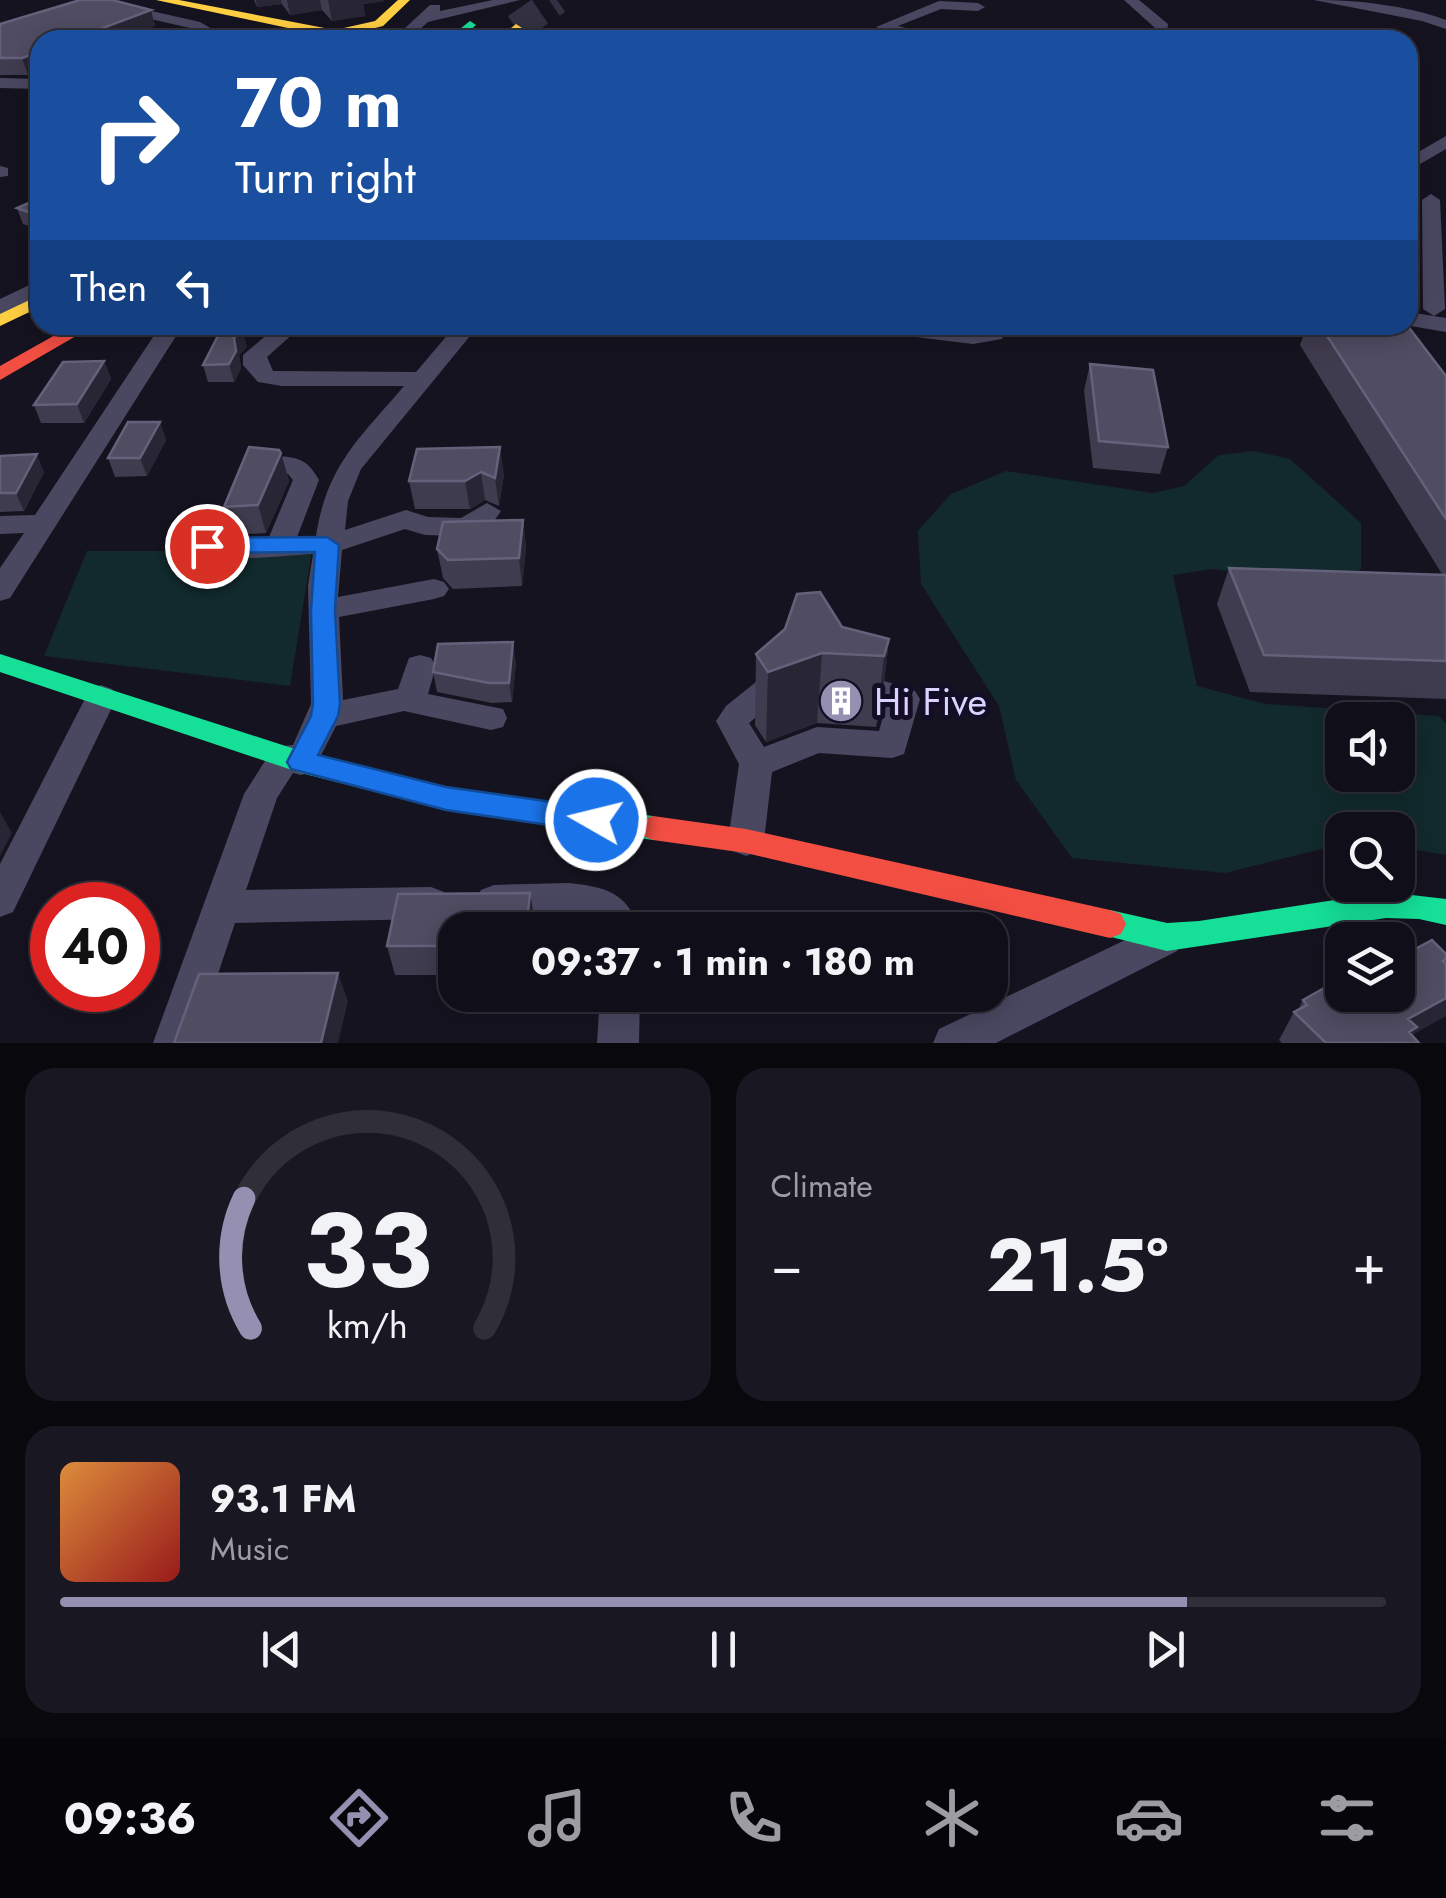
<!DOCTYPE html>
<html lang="en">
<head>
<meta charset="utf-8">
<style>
	:root { --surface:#100e18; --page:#191721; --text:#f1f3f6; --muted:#9c9ca2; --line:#302e37; --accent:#958fb1 }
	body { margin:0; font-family:Jost,sans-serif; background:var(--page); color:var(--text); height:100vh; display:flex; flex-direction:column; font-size:38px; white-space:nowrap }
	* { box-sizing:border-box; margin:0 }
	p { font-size:32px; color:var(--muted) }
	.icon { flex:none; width:55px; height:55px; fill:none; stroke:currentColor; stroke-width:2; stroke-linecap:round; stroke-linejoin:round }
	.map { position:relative; height:1043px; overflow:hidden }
	.side { display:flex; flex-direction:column; gap:25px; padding:25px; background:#09080d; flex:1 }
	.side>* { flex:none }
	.guide { position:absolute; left:30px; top:30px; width:1388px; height:305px; border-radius:30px; box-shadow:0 5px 25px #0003,0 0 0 2px var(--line); background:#1a4fa0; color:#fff; overflow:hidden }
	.controls { position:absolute; left:1325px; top:702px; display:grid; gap:20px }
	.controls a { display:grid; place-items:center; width:90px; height:90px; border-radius:20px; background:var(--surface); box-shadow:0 5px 25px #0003,0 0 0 2px var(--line); font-size:50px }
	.speed { position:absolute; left:30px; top:882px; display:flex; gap:20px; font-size:50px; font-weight:700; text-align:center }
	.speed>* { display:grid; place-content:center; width:130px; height:130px; border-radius:50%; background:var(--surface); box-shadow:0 5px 25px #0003,0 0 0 2px var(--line); line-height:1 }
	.speed .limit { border:15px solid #d22; background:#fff; color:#111 }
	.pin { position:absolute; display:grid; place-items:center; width:85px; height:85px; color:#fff; margin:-42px; border:5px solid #fff; border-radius:50%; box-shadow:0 2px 10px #0007 }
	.me { position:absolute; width:110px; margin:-55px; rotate:278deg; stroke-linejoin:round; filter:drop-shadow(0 0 8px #0008) }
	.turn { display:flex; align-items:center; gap:35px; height:210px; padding:0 40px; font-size:45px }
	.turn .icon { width:130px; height:130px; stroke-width:2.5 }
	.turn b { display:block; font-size:70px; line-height:85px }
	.then { display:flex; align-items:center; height:95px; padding:0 40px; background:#0003; gap:20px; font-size:38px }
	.big { font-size:75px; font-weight:700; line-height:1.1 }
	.side .card { flex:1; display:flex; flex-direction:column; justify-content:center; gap:15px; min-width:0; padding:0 35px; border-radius:30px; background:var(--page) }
	.side .dial { align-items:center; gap:0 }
	.dial svg { height:260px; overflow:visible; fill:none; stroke:var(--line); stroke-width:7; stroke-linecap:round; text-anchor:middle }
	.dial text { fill:var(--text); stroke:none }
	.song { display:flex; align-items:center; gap:30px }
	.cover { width:120px; height:120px; border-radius:15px; background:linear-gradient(135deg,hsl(30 70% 55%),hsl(0 70% 35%)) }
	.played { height:10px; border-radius:5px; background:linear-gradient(90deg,var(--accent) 85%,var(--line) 85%) }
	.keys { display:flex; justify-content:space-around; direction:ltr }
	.heat { display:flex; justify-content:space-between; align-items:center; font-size:55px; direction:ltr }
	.side .tiles { flex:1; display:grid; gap:25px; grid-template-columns:1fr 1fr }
	.card:last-child { grid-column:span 2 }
	.trip { position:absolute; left:438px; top:912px; width:570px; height:100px; border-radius:30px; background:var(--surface); box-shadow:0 5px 25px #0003,0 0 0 2px var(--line); font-weight:700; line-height:100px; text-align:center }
	.tabs { display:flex; height:160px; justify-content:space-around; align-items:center; background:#06060a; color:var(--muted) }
	.tabs .icon { width:70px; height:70px }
	.tabs .on { color:var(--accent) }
	.tabs b { font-size:45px; color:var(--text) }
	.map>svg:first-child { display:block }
</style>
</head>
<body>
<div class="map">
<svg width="1446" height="1043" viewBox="0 0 1446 1043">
	<rect width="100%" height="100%" fill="#161320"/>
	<g fill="#122a2d" fill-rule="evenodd">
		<path d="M 1254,451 L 1290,459 L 1361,523 L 1361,569 L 1337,583 L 1212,569 L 1173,575 L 1197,686 L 1266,704 L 1439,716 L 1446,724 L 1446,855 L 1398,847 L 1398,830 L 1342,830 L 1342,844 L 1225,873 L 1072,858 L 1016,780 L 999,706 L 921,584 L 918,531 L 951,494 L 1006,471 L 1153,493 L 1184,486 L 1219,455 ZM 1342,720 L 1398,720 L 1398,775 L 1342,775 Z"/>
		<path d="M 87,551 L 312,551 L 290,686 L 44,656 Z"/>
	</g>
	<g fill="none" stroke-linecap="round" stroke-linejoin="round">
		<path stroke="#333041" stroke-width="29" stroke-dasharray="29 14" stroke-linecap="butt" d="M 516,28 L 557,0"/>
		<g fill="#4a4861" fill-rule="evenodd">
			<path d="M 493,0 L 520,0 L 428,22 L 408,40 L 392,40 L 430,5 L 440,5 L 440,11 Z"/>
			<path d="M 1124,0 L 1139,0 L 1168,24 L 1166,40 L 1152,40 L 1155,28 Z"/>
			<path d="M 1314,0 C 1357,0 1405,5 1446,20 L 1446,29 L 1422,21 Z"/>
			<path d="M 939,1 L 978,3 L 985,7 L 978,11 L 941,9 L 898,26 L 926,33 L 926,40 L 911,40 L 876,27 Z"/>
			<path d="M 116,3 L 200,22 L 217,32 L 246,40 L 211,40 L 190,28 L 111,10 L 111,4 Z"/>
			<path d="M 0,78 L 40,79 L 40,89 L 0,88 Z"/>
			<path d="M 1446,136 L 1446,149 L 1408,171 L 1408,158 Z"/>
			<path d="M 0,166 L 8,168 L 8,176 L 0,177 Z"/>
			<path d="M 1431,194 L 1440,200 L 1445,309 L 1434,316 L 1423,309 L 1422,200 Z"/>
			<path d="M 40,280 L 40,295 L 0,315 L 0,299 Z"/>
			<path d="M 1408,312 L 1446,318 L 1446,332 L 1405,325 Z"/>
			<path d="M 161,325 L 183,325 L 10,598 L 0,601 L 0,568 L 24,533 L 0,534 L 0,516 L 35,515 Z"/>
			<path d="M 284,325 L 295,332 L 267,357 L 273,371 L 416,372 L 456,325 L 479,325 L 361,469 L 348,501 L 345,530 L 406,510 L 428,517 L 461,518 L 487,503 L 501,511 L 490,527 L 464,536 L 425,535 L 405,529 L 342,550 L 338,597 L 434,579 L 444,582 L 449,589 L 444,596 L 434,599 L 339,617 L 343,700 L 398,689 L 409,658 L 420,655 L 431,658 L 436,666 L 428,694 L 503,709 L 507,718 L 503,727 L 491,730 L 404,711 L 336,726 L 313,771 L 301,775 L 293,773 L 277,798 L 246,890 L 431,887 L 444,892 L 450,903 L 444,914 L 431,919 L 235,923 L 195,1043 L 153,1043 L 244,794 L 274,747 L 293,745 L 311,704 L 308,586 L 313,554 C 279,555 204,569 183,538 L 190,517 L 210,517 L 214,523 L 212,535 L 218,539 L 269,537 L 293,480 L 288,474 L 257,471 L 253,465 C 263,455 289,454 302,461 C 309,464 315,473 319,480 L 297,537 L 316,536 C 327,465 359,439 404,386 L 282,386 L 258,382 L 243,365 L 243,355 L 276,327 Z"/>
			<path d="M 864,325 C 900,325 934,328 970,330 C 984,330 993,325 1008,325 L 1002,339 L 973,344 L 875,332 Z"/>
			<path d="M 773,663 L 784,666 L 789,674 L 779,698 L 749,723 L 764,747 L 817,727 L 879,731 L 886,706 L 835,692 L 830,684 L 835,676 C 858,669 892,684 915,691 L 920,699 L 904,754 L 892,758 L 819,753 L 772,772 L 764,841 L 759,851 L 746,856 L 733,851 L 728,841 L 739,764 L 716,721 L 726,706 L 756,682 L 762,666 Z"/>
			<path d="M 101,685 L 112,689 L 117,697 L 13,912 L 0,917 L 0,864 L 90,689 Z"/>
			<path d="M 568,883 C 606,887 627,892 640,930 L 602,930 C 583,900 512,924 481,912 L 475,901 L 481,890 L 494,885 Z"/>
			<path d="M 1163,922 L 1177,927 L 1182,939 L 1177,951 L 996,1043 L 933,1043 L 939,1029 Z"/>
			<path d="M 600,995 L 640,995 L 639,1043 L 597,1043 Z"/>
		</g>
		<g fill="#16e098" fill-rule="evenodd">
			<path d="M 470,21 L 476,25 L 459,40 L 446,40 Z"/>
			<path d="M 0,654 L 301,751 L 447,788 L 653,816 L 663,820 L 668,828 L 663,836 L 653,840 L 447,810 L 301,773 L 0,672 Z"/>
			<path d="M 1386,892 L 1446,899 L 1446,925 L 1419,919 L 1386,918 L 1167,951 L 1099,934 L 1094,924 L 1099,914 L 1110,910 L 1167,923 L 1199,921 Z"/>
		</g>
		<g fill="#ffcf43" fill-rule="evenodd">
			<path d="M 156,0 L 179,0 L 335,30 L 375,21 L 398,0 L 410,0 L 383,26 L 335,38 Z"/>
			<path d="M 516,24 L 522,28 L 509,40 L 496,40 Z"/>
			<path d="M 40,295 L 40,307 L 0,326 L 0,314 Z"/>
		</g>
		<g fill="#f24e42" fill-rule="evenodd">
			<path d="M 73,325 L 95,325 L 0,380 L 0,366 Z"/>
			<path d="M 653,816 L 746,829 L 1110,910 L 1121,914 L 1126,924 L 1121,934 L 1110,938 L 746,853 L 653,840 L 643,836 L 638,828 L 643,820 Z"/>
		</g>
	</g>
	<g fill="#403c4f">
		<path d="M 254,0 L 383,0 L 384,1 L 363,4 L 365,16 L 332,21 L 322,10 L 290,15 L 282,4 L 257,7 Z"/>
		<path d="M 151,10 L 155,26 L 118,40 L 40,40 L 40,70 L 28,75 L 0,75 L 0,24 Z"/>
		<path d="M 40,198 L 40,230 L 23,224 L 17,208 Z"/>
		<path d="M 1307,325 L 1407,325 L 1446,376 L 1446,699 L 1250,692 L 1217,604 L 1229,568 L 1442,574 L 1300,345 Z"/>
		<path d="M 247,347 L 239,355 L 241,368 L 234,382 L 208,382 L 203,365 Z"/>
		<path d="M 104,361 L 111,379 L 84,423 L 41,423 L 34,405 Z"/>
		<path d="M 1090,364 L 1168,447 L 1160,474 L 1093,468 L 1084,391 Z"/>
		<path d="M 160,422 L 166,440 L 147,476 L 115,477 L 108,458 Z"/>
		<path d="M 417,449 L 504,474 L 499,506 L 485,500 L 470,509 L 415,509 L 409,481 Z"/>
		<path d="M 281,453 L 289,481 L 266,533 L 233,535 L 224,507 Z"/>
		<path d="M 0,456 L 44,472 L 24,511 L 0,512 Z"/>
		<path d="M 523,520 L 526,548 L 522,586 L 453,589 L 443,578 L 437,549 Z"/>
		<path d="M 889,639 L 881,710 L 876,727 L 817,723 L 766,742 L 755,725 L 756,654 Z"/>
		<path d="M 516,662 L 512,702 L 492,703 L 437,692 L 433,672 Z"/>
		<path d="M 530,893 L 535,922 L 534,930 L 455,930 L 455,975 L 395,975 L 387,946 L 398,894 Z"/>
		<path d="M 1415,949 L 1446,954 L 1446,962 L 1412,1035 L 1419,1043 L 1282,1043 L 1279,1040 L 1294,1012 L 1298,1010 L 1303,1000 L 1338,981 L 1342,972 L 1342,995 Z"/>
	</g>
	<g fill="#282534">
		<path d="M 256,0 L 281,0 L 282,4 L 257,7 Z"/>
		<path d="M 287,0 L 320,0 L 322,10 L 290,15 Z"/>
		<path d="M 328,0 L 383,0 L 384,1 L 363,4 L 365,16 L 332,21 Z"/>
		<path d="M 151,10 L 155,26 L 118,40 L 71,40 Z"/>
		<path d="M 40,52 L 40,70 L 28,75 L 22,58 Z"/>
		<path d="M 242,329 L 247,347 L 239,355 L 241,368 L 234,382 L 229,364 L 234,338 Z"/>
		<path d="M 104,361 L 111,379 L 84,423 L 77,404 Z"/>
		<path d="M 160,422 L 166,440 L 147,476 L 140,458 Z"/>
		<path d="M 500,447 L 504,474 L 499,506 L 495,478 Z"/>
		<path d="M 281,453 L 289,481 L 266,533 L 258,505 Z"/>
		<path d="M 37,454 L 44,472 L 24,511 L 16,493 Z"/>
		<path d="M 481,472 L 485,500 L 470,509 L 465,481 Z"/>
		<path d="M 523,520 L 526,548 L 522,586 L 519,558 Z"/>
		<path d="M 889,639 L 881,710 L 876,727 L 884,656 Z"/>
		<path d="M 513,642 L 516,662 L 512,702 L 509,683 Z"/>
		<path d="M 822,653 L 817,723 L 766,742 L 768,672 Z"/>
		<path d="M 0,812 L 12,833 L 0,856 Z"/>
		<path d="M 530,893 L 535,922 L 534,930 L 526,930 Z"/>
		<path d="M 338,973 L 348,1001 L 338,1043 L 321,1043 Z"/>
		<path d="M 1446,998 L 1446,1016 L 1398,1043 L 1408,1019 Z"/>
	</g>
	<g fill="#504c62" stroke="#66617b" stroke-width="2.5">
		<path d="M 80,0 L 112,0 L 151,10 L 71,40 L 40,40 L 40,52 L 22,58 L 0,58 L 0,24 Z"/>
		<path d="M 220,31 L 266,37 L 260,40 L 202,40 Z"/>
		<path d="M 40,198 L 40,216 L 17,208 Z"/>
		<path d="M 1320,325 L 1407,325 L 1446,376 L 1446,519 Z"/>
		<path d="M 242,329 L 234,338 L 236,351 L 229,364 L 203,365 L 221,330 Z"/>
		<path d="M 104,361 L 77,404 L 34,405 L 63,362 Z"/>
		<path d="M 1090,364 L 1153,370 L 1168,447 L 1099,441 Z"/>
		<path d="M 128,422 L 160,422 L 140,458 L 108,458 Z"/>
		<path d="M 249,447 L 279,450 L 281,453 L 258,505 L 224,507 Z"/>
		<path d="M 500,447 L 495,478 L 481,472 L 465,481 L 409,481 L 417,449 Z"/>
		<path d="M 37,454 L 16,493 L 0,493 L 0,456 Z"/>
		<path d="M 523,520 L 519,558 L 448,560 L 437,549 L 443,522 Z"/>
		<path d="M 1229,568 L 1446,575 L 1446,661 L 1264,655 Z"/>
		<path d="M 820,592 L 842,627 L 889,639 L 884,656 L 822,653 L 768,672 L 756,654 L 785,629 L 797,594 Z"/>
		<path d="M 513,642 L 509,683 L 489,683 L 433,672 L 438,644 Z"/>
		<path d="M 530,893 L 526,930 L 455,930 L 455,946 L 387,946 L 398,894 Z"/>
		<path d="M 1403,938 L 1415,949 L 1432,940 L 1446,954 L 1446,959 L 1443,961 L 1446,964 L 1446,998 L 1408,1019 L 1417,1027 L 1409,1032 L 1419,1043 L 1326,1043 L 1294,1012 L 1307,1005 L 1303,1000 L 1342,978 L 1342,995 L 1398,995 L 1398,940 Z"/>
		<path d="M 338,973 L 321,1043 L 174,1043 L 199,974 Z"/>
	</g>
	<path fill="#1a73e8" stroke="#114b97" stroke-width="2.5" d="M 327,537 L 339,545 L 335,610 L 340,704 L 338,716 L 318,755 L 446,787 L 596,808 L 606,812 L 611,820 L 606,828 L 596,832 L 446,810 L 291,769 L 287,762 L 311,716 L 313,704 L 311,610 L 315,552 L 207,553 L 195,546 L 207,538 Z"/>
	<defs>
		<g id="building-disc" transform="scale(2.25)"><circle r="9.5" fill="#958fb1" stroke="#130e25"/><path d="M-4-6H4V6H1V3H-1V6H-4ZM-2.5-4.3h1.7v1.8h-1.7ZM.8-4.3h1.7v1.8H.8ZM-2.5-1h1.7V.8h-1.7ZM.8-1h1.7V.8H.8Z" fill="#fff"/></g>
	</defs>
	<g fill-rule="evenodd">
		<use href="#building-disc" x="841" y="701"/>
	</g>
	<g text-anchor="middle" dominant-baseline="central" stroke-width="10" stroke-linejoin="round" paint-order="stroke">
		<g font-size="38" fill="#dad2ff" stroke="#130e25" text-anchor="start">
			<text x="874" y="701">Hi Five</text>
		</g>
	</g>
</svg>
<div class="controls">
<a><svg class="icon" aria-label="sound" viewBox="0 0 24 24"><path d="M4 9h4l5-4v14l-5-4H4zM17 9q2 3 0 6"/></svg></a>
<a><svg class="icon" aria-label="search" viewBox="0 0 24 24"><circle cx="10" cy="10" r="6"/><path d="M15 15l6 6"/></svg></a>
<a><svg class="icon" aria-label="layers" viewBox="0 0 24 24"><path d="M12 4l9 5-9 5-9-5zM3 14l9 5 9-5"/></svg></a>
</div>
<div class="speed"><div class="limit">40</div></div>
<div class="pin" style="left:207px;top:546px;background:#d93025"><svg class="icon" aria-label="arrive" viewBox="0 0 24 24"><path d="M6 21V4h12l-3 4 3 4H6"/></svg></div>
<svg class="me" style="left:596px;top:820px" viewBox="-20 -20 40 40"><circle r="17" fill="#1a73e8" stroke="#fff" stroke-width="3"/><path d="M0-11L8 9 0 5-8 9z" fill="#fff"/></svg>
<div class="trip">09:37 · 1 min · 180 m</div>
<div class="guide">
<div class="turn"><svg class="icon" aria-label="right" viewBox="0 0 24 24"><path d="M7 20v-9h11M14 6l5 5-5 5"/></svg><div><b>70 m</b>Turn right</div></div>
<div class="then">Then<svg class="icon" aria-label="left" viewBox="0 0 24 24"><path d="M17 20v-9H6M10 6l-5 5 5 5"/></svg></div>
</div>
</div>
<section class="side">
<div class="tiles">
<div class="card dial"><svg viewBox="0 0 100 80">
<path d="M14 69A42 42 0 1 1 86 69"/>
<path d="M14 69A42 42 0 0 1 12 29" stroke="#958fb1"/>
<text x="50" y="56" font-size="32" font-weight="700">33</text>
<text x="50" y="72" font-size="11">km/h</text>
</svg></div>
<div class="card"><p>Climate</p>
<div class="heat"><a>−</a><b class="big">21.5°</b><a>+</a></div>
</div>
<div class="card">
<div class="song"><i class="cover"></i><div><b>93.1 FM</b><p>Music</p></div></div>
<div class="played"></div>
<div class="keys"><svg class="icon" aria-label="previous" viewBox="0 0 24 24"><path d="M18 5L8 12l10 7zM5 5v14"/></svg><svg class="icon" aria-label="pause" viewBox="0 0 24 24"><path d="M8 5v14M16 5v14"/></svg><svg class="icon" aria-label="next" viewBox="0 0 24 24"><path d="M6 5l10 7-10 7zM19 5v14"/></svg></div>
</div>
</div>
</section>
<nav class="tabs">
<b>09:36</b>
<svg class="icon on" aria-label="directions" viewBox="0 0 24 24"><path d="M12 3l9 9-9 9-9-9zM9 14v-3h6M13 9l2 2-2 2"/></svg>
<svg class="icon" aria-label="music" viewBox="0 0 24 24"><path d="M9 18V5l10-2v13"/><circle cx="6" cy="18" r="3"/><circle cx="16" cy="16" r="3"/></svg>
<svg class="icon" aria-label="phone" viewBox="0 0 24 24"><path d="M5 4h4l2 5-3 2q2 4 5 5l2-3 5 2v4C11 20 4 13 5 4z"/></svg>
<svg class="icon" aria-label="climate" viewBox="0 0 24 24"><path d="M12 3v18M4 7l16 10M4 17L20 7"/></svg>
<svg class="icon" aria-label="car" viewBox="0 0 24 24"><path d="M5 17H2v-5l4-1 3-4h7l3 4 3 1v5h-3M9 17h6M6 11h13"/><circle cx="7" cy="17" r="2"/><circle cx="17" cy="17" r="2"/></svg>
<svg class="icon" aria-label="filters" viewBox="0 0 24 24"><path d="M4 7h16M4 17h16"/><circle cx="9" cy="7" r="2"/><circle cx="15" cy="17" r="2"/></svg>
</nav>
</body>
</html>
